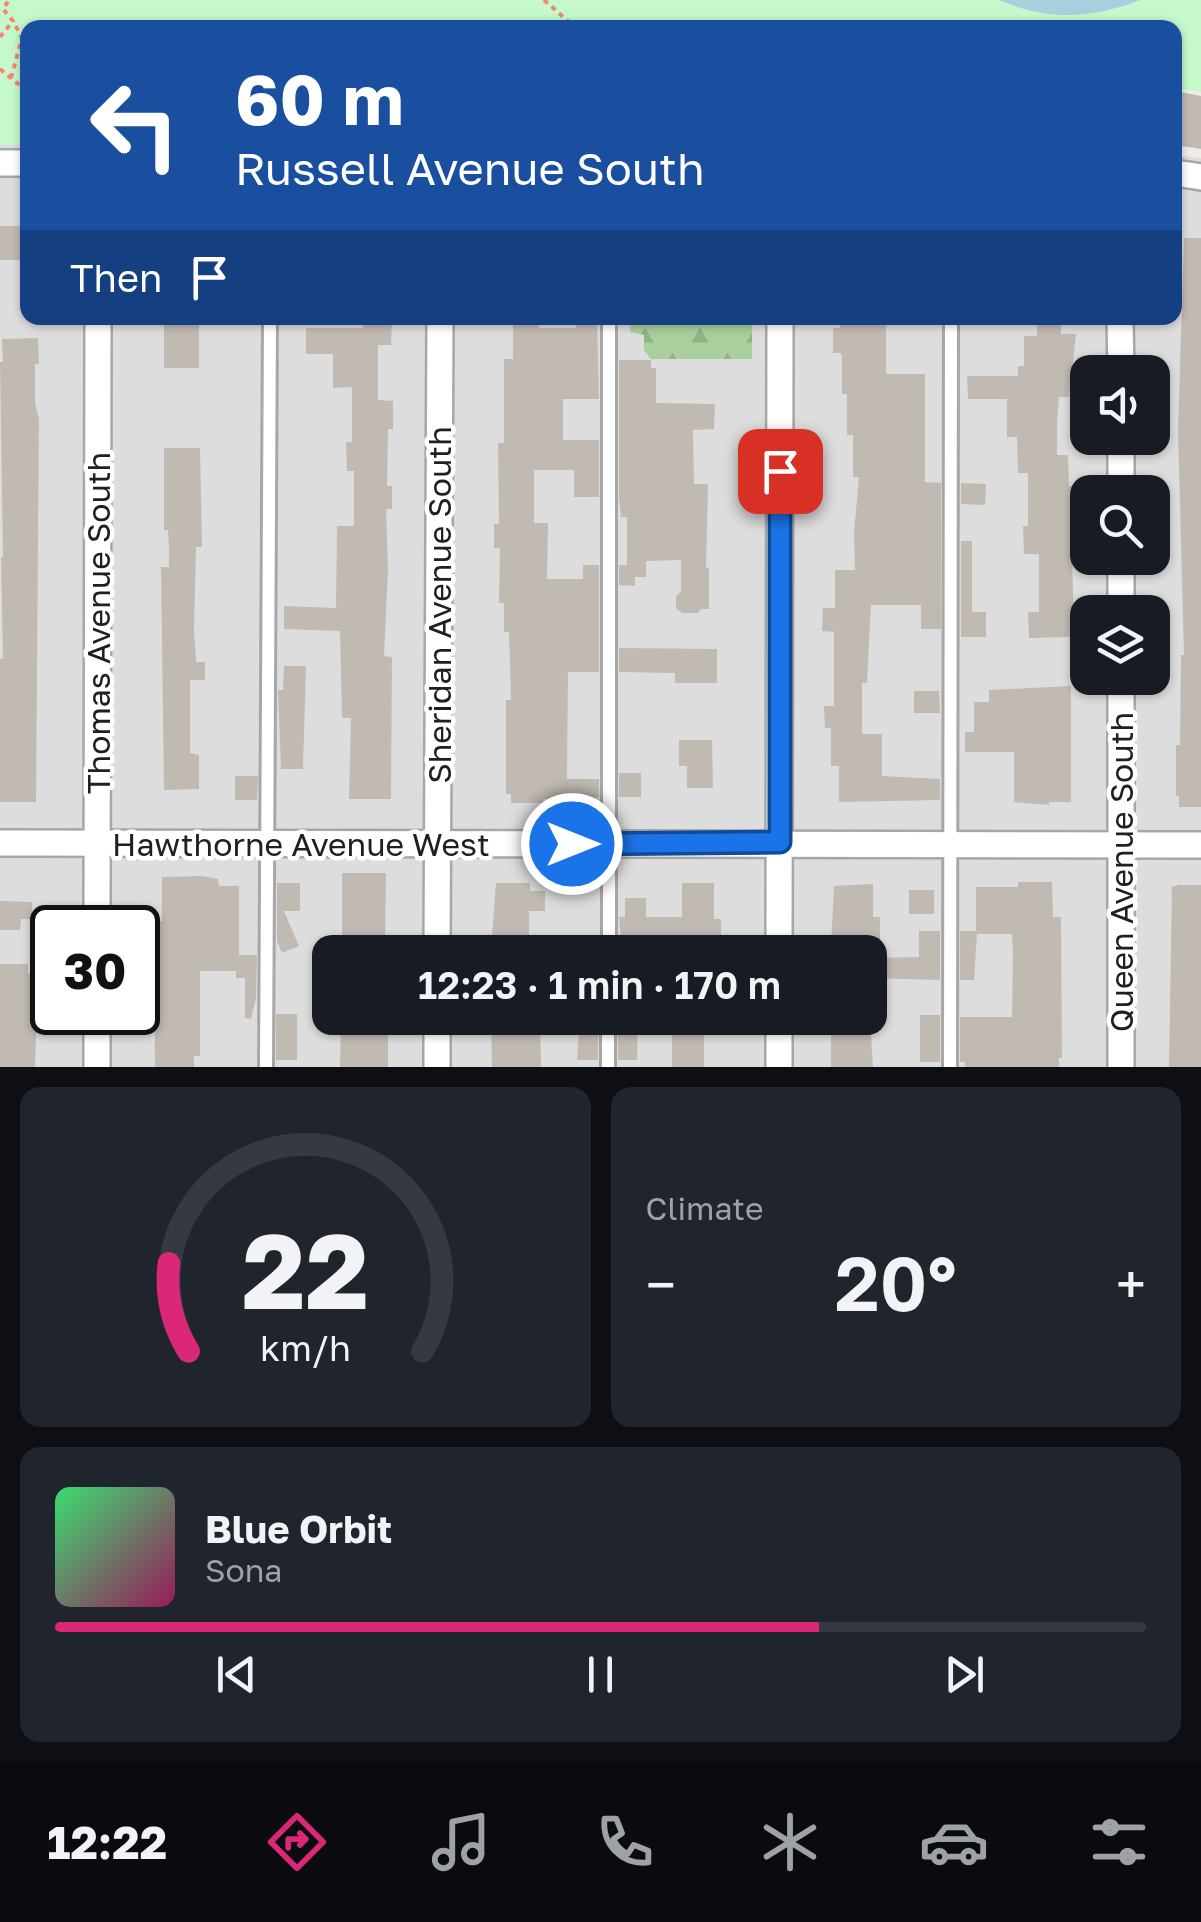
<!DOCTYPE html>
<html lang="en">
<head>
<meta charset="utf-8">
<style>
	:root { --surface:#171b24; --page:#20242c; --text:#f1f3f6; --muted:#9ea1a6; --line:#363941; --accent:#db2777 }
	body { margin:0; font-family:"Golos Text",sans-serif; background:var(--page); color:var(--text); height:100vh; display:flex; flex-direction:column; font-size:38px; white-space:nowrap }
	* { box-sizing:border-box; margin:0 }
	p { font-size:32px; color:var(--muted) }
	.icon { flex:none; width:55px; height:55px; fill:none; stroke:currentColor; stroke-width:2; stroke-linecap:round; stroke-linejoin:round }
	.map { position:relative; height:1067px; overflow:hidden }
	.panel { display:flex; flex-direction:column; gap:20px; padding:20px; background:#0d0f14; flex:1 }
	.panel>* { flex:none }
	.hud { position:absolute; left:20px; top:20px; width:1162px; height:305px; border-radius:20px; box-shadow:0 2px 8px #0004; background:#1a4fa0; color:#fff; overflow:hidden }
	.controls { position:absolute; left:1070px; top:355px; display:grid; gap:20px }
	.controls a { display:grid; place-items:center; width:100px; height:100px; border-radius:20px; background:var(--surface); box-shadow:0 2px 8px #0004; font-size:50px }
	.speed { position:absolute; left:30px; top:905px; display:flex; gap:20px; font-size:50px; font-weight:700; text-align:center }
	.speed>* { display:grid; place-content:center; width:130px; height:130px; border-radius:50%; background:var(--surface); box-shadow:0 2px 8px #0004; line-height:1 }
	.speed .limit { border:5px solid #111; border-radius:15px; background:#fff; color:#111 }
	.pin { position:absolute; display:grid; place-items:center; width:85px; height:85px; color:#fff; margin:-42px; border-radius:20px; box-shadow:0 5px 15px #0006 }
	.me { position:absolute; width:110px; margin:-55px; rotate:90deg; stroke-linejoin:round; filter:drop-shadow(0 0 8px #0008) }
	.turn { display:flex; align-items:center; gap:35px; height:210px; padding:0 50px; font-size:45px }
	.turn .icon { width:130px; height:130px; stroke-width:2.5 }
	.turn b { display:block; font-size:70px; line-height:85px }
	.then { display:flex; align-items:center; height:95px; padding:0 50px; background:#0003; gap:20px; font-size:38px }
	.big { font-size:75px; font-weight:600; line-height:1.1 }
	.panel .widget { flex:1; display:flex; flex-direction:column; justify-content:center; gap:15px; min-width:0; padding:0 35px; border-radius:20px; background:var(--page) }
	.panel .dial { align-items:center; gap:0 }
	.dial svg { height:260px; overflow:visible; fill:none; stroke:var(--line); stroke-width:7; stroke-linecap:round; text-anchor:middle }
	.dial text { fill:var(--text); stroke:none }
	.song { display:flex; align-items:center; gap:30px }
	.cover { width:120px; height:120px; border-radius:15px; background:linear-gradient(135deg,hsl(140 70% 55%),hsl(330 70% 35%)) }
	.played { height:10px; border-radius:5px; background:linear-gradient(90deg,var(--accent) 70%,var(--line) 70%) }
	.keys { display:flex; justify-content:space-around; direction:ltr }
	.heat { display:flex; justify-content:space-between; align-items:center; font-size:55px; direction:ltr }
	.panel .tiles { flex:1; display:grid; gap:20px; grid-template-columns:1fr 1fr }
	.widget:last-child { grid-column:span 2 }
	.trip { position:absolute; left:312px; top:935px; width:575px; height:100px; border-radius:20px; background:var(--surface); box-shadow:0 2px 8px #0004; font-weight:600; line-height:100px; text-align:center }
	.tabs { display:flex; height:160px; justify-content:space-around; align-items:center; background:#090b0e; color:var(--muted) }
	.tabs .icon { width:70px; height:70px }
	.tabs .selected { color:var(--accent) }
	.tabs b { font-size:45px; color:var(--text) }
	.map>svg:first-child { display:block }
</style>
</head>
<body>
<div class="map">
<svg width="1201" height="1067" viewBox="0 0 1201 1067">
	<defs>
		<pattern id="forest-firs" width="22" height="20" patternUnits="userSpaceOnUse" patternTransform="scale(2.5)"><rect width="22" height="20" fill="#a9cf9c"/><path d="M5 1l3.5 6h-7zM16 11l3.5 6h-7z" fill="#91b186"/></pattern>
	</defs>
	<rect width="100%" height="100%" fill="#f0ede7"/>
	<path fill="#dedddd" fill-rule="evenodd" d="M 0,145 L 27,145 L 28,318 L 1175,318 L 1175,155 L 1201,158 L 1201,1067 L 0,1067 ZM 1088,372 L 1152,372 L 1152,438 L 1088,438 ZM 1088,492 L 1152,492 L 1152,558 L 1088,558 ZM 1088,612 L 1152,612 L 1152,678 L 1088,678 ZM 52,928 L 138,928 L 138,1012 L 52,1012 ZM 330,952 L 870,952 L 870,1018 L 330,1018 Z"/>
	<path fill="url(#forest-firs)" d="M 631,318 L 752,318 L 752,359 L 651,359 L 644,350 L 644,335 L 630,332 Z"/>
	<path fill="#c5f9cb" d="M 0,0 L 1201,0 L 1201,92 L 1175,88 L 1175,28 L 28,28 L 27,145 L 0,145 Z"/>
	<path fill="#a8cfdd" d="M 999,0 L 1140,0 C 1091,19 1048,21 999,0 Z"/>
	<g fill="#c1bab3">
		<path d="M 1175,91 L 1201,96 L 1201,149 L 1175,145 Z"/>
		<rect x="0" y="226" width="28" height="34"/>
		<path d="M 1184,238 L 1201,238 L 1201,807 L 1179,807 L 1179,796 L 1176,796 L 1176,745 L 1180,745 L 1181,655 L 1184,655 L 1178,431 Z"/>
		<path d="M 513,318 L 538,318 L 539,328 L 576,328 L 576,318 L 597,318 L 599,399 L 563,399 L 563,440 L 599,440 L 599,497 L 574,497 L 574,470 L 534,470 L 534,523 L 548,523 L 547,579 L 583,579 L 583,565 L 599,565 L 599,672 L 568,672 L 567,779 L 599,779 L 599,797 L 592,799 L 543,799 L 543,803 L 511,803 L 511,794 L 506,794 L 506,700 L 511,700 L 509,632 L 504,632 L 504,603 L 499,603 L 500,548 L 494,548 L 494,524 L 499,524 L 498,443 L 504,443 L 504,359 L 513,359 Z"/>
		<rect x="164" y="319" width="35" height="49"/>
		<path d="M 363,320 L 392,320 L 391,345 L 378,345 L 378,400 L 393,401 L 393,429 L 388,429 L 387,486 L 392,486 L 392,509 L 386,509 L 388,569 L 384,656 L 392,657 L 391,799 L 349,799 L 351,718 L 342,718 L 340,631 L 284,629 L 284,606 L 336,608 L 337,526 L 354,526 L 354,471 L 347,471 L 346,442 L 352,442 L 352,387 L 333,388 L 333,354 L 306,354 L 306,328 L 363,328 Z"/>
		<path d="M 1037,321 L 1061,321 L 1061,334 L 1076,334 L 1069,397 L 1059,397 L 1057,421 L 1057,455 L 1068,455 L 1069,486 L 1078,486 L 1078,510 L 1071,510 L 1074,635 L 1068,637 L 1029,638 L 1028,612 L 1039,612 L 1039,554 L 1024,554 L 1023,526 L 1028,526 L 1028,473 L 1018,473 L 1017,437 L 1007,437 L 1007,399 L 968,399 L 967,376 L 1018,376 L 1018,366 L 1024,366 L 1024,336 L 1037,336 Z"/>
		<path d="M 840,324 L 886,325 L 886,374 L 925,374 L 925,482 L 941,483 L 941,629 L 921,629 L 921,605 L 871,605 L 867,683 L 862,683 L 862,734 L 882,734 L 882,776 L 940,779 L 940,800 L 839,802 L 839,766 L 831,766 L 831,728 L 825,728 L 824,706 L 834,706 L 834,632 L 822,631 L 823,608 L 835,608 L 835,570 L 855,570 L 854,533 L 859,477 L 853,477 L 853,435 L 847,435 L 847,394 L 842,394 L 842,357 L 841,353 L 833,353 L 833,328 L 840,328 Z"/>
		<path d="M 38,338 L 39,364 L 35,364 L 35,403 L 39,419 L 36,802 L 0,802 L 0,659 L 3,659 L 1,557 L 3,557 L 0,362 L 3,362 L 2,339 Z"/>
		<path d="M 619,360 L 651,360 L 651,368 L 656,368 L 656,403 L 715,404 L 714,429 L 693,430 L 694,484 L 708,484 L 706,568 L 709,568 L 709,609 L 701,609 L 698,613 L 682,613 L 676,608 L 676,597 L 681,591 L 681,560 L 646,561 L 646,577 L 635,577 L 635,586 L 619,585 L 619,565 L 627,565 L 627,517 L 621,517 L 619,497 Z"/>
		<path d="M 164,448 L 200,448 L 202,547 L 196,547 L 194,629 L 196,662 L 205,662 L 205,680 L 190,680 L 190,753 L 199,755 L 199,789 L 164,790 L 161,567 L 169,567 L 169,547 L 168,530 L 164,530 Z"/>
		<path d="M 961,483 L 986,484 L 985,505 L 961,504 Z"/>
		<path d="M 961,541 L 972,541 L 972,612 L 986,612 L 986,637 L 961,637 Z"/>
		<path d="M 619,648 L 717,649 L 717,683 L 675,683 L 675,673 L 619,672 Z"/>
		<path d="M 284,666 L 306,666 L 303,769 L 281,769 L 278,690 L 283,690 Z"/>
		<path d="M 1071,686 L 1071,802 L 1049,802 L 1049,805 L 1014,802 L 1014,752 L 965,752 L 965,732 L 974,732 L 974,702 L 989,702 L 989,690 Z"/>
		<path d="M 914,691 L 939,691 L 940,713 L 914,713 Z"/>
		<path d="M 679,740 L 712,740 L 713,788 L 687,788 L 687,766 L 679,766 Z"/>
		<rect x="619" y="773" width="22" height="24"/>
		<path d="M 235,776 L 258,776 L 257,800 L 235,800 Z"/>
		<path d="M 342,873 L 386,873 L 385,942 L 347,945 L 347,937 L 342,937 Z"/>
		<path d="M 202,876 L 218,879 L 219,886 L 239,886 L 239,955 L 257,955 L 256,998 L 251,1019 L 245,1018 L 245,978 L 236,978 L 236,971 L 200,971 L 200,1056 L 194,1056 L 194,1067 L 155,1067 L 154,959 L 158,959 L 158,921 L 162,921 L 162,877 Z"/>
		<path d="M 1018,882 L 1052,882 L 1053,917 L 1061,917 L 1062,1058 L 1059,1058 L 1059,1067 L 965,1067 L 965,1062 L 960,1062 L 960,1017 L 1012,1017 L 1013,953 L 1012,934 L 977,934 L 974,980 L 960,980 L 960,931 L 976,931 L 976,887 L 1018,887 Z"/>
		<path d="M 277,883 L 300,883 L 300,911 L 284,911 L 299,946 L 282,953 L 277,941 Z"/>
		<path d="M 496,883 L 530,883 L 530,891 L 545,891 L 545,911 L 529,911 L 529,949 L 500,949 L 499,937 L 492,937 Z"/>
		<path d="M 682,883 L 714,883 L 714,919 L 721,919 L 721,945 L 648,944 L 648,952 L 622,952 L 619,917 L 625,917 L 625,898 L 646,898 L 646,917 L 682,917 Z"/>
		<path d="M 873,884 L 873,917 L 880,917 L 880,947 L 831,946 L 834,886 Z"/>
		<path d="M 1179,885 L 1201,885 L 1201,1067 L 1169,1067 L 1172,887 Z"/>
		<rect x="909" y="890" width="25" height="24"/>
		<path d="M 0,901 L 32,902 L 32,919 L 21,919 L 20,930 L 0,930 Z"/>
		<path d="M 919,931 L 940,931 L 940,980 L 870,978 L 870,958 L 919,957 Z"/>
		<path d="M 0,964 L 28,964 L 28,974 L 32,973 L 34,1006 L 37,1006 L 35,1067 L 0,1067 Z"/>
		<rect x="276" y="1014" width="21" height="46"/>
		<rect x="920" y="1015" width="20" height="47"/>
		<path d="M 341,1018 L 388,1018 L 388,1067 L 340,1067 Z"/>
		<path d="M 491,1018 L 540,1018 L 541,1067 L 492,1067 Z"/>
		<path d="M 580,1018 L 598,1018 L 598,1060 L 577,1060 Z"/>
		<path d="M 618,1018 L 638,1018 L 637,1060 L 618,1060 Z"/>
		<rect x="672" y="1018" width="32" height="49"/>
		<path d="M 831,1018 L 870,1018 L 873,1067 L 831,1067 Z"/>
	</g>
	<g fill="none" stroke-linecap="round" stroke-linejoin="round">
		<g stroke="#a7a7a7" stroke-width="18">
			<g id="lane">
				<path d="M 609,318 L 609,952"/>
				<path d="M 266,1067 L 270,318"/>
				<path d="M 608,1067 L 608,1018"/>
				<path d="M 950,1067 L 951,318"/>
			</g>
		</g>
		<g stroke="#a7a7a7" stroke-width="30">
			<g id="street">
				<path d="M 0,163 L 28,163"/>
				<path d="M 1175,173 L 1201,177"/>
				<path d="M 1120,318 L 1121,372"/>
				<path d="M 1121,438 L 1121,492"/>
				<path d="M 1121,558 L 1121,612"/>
				<path d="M 1121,678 L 1121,1067"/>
				<path d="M 0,843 L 1201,845"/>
				<path d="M 97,928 L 98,318"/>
				<path d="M 437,952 L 440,318"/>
				<path d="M 779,952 L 780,318"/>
				<path d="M 97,1067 L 97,1012"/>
				<path d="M 437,1067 L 437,1018"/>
				<path d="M 779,1067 L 779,1018"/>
			</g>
		</g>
		<g stroke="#f78471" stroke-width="4" stroke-dasharray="5 5" stroke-linecap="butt">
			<path d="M 544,0 L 576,28"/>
			<path d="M 0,37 L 13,21 L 3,9 L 9,0"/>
			<path d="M 0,69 L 28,92"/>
			<path d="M 11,78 L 22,38 L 13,21"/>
		</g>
		<use href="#lane" stroke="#fff" stroke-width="12"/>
		<use href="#street" stroke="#fff" stroke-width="25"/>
	</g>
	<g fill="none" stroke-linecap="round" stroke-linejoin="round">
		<g stroke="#114b97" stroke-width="25">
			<path id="route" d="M 572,844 L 780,842 L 780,471"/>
		</g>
		<use href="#route" stroke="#1a73e8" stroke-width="18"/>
	</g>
	<g text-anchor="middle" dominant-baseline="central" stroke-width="9" stroke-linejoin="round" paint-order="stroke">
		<g font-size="32" fill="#202020" stroke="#fff">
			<text transform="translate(439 605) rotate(-90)">Sheridan Avenue South</text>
			<text transform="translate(98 623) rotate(-90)">Thomas Avenue South</text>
			<text x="301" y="844">Hawthorne Avenue West</text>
			<text transform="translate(1121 872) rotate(-90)">Queen Avenue South</text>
		</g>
	</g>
</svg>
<div class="controls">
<a><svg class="icon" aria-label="sound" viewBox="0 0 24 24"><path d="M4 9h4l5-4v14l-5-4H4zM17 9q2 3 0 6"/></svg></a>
<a><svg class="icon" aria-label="search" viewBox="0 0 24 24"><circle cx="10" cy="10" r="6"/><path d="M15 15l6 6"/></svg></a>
<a><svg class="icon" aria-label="layers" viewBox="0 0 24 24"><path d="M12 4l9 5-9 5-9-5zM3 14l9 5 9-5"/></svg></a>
</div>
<div class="speed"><div class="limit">30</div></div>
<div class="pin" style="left:780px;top:471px;background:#d93025"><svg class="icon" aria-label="arrive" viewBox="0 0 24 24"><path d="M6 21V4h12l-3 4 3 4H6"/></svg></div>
<svg class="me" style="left:572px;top:844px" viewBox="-20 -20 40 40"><circle r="17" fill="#1a73e8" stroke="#fff" stroke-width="3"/><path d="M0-11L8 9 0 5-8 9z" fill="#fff"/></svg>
<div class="trip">12:23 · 1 min · 170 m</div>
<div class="hud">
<div class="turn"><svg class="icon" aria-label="left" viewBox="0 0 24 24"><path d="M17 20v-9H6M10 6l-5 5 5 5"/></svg><div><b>60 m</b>Russell Avenue South</div></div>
<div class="then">Then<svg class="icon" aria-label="arrive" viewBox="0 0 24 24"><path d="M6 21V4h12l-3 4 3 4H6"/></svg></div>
</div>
</div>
<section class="panel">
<div class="tiles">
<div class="widget dial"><svg viewBox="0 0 100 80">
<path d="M14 69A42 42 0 1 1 86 69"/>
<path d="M14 69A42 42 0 0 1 8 42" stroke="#db2777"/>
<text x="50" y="56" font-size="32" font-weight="700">22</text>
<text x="50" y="72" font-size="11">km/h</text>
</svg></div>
<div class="widget"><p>Climate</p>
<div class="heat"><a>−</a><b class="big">20°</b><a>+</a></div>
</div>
<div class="widget">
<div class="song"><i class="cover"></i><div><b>Blue Orbit</b><p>Sona</p></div></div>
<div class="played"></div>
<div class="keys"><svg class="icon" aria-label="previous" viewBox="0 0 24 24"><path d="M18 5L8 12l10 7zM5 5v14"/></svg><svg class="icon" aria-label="pause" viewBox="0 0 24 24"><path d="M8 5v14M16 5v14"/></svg><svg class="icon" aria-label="next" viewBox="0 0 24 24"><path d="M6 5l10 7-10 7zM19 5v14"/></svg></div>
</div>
</div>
</section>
<nav class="tabs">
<b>12:22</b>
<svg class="icon selected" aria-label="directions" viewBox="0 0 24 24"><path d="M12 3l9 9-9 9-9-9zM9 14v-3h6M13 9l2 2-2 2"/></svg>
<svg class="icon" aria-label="music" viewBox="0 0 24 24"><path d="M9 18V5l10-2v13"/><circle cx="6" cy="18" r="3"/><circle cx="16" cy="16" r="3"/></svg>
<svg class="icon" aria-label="phone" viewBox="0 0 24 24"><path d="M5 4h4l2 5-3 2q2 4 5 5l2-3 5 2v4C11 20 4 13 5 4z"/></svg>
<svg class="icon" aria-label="climate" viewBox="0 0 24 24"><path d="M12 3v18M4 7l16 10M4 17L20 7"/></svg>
<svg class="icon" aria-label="car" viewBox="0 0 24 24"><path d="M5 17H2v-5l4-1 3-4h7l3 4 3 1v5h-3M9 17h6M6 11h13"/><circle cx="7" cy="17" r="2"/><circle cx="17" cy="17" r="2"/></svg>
<svg class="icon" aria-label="filters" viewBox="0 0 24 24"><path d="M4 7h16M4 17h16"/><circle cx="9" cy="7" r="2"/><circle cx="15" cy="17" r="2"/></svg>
</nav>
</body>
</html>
